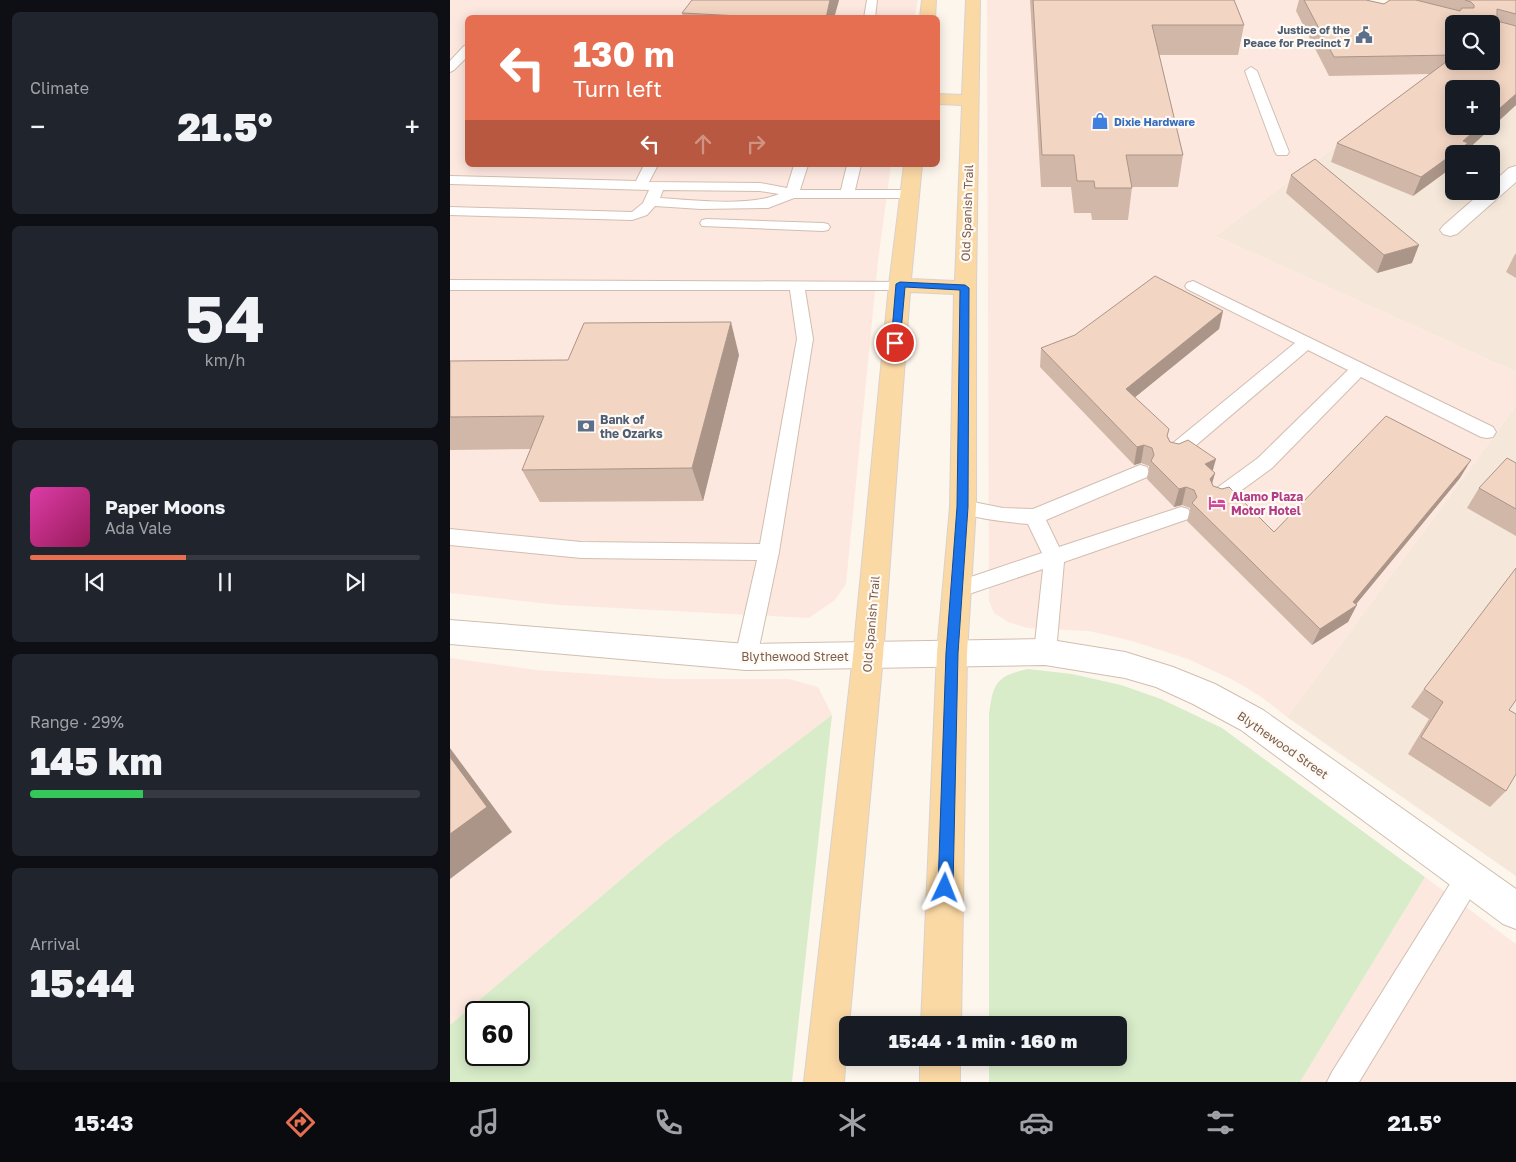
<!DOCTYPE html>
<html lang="en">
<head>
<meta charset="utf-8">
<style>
	:root { --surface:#171b24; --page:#20242c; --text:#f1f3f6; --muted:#9ea1a6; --line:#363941; --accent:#e76f51 }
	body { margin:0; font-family:"Golos Text",sans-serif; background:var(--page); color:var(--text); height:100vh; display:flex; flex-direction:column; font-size:19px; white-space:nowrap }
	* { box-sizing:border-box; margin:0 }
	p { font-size:16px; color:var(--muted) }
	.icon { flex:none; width:28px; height:28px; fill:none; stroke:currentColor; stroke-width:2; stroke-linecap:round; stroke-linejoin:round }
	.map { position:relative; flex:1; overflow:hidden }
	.side { display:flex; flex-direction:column; gap:12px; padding:12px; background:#0d0f14; width:450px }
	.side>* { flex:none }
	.guide { position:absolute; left:15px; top:15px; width:475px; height:152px; border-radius:8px; box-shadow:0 2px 12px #0003; background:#e76f51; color:#fff; overflow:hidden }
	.controls { position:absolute; left:995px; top:15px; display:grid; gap:10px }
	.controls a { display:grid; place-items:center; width:55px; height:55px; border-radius:8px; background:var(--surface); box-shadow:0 2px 12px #0003; font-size:25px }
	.speed { position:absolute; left:15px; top:1001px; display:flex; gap:10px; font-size:25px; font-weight:700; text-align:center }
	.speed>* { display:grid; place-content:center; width:65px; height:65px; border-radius:50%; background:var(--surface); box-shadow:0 2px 12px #0003; line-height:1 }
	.speed .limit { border:2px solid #111; border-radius:8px; background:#fff; color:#111 }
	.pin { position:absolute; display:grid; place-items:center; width:42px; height:42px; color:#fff; margin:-21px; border:2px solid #fff; border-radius:50%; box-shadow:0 1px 5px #0007 }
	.me { position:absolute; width:55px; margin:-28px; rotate:2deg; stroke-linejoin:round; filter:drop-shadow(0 0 4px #0008) }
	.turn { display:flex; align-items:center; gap:18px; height:105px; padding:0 25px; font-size:22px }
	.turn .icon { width:65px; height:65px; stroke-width:2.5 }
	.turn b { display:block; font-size:35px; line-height:42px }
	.lanes { display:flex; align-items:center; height:48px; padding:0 25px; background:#0003; justify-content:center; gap:25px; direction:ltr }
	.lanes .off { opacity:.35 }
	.big { font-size:38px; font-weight:800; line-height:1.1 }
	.side .card { flex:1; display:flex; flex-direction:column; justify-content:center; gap:8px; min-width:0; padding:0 18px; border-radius:8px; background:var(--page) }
	.side .dial { align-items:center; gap:0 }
	.dial b { font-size:65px; line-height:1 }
	.song { display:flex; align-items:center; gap:15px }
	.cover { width:60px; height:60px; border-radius:8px; background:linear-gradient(135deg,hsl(320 70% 55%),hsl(330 70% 35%)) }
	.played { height:5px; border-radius:2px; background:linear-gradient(90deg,var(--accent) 40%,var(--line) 40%) }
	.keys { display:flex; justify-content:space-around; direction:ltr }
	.heat { display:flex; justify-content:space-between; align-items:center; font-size:28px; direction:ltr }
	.charge { height:8px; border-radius:4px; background:linear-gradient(90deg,#34c759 29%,var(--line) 0) }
	.trip { position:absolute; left:389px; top:1016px; width:288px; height:50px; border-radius:8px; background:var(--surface); box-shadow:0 2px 12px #0003; font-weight:800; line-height:50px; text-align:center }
	.tab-bar { display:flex; height:80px; justify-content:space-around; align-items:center; background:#090b0e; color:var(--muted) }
	.tab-bar .icon { width:35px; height:35px }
	.tab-bar .on { color:var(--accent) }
	.tab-bar b { font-size:22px; color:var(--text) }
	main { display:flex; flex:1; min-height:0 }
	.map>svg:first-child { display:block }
</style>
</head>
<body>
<main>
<section class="side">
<div class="card"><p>Climate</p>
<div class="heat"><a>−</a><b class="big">21.5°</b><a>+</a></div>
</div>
<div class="card dial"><b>54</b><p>km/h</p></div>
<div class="card">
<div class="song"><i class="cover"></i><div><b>Paper Moons</b><p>Ada Vale</p></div></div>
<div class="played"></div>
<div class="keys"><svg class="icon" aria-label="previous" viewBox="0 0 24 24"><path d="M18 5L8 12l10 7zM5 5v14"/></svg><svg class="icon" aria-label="pause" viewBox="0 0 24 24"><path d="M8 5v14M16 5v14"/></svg><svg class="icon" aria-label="next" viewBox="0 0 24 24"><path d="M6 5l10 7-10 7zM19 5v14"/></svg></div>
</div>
<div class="card"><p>Range · 29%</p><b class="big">145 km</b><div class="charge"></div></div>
<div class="card"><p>Arrival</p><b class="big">15:44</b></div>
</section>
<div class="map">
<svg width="1066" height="1082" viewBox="0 0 1066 1082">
	<rect width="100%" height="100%" fill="#fdf6ec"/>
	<g fill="#f5e8da" fill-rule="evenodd">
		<path d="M 1066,0 L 1066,372 L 765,236 L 1004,59 L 1004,61 L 1041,61 L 1041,24 ZM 1004,89 L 1041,89 L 1041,126 L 1004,126 ZM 1004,154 L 1041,154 L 1041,191 L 1004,191 Z"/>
		<path d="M 1066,406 L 1066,876 L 837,717 Z"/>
	</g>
	<g fill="#fde8e0">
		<path d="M 0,0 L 468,0 L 464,18 L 18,18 L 18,165 L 441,165 L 428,261 L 396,584 L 385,600 L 359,618 L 109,605 L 0,593 Z"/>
		<path d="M 537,0 L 851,0 L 1004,59 L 765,236 L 1066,372 L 1066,406 L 837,717 L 810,696 L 783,680 L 738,659 L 682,641 L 639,631 L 578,628 L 558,622 L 544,613 L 539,601 Z"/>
		<path d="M 0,658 L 86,670 L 216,679 L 339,679 L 368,687 L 382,715 L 214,843 L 0,1025 Z"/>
		<path d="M 975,877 L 1066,944 L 1066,1082 L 850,1082 Z"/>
	</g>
	<g fill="#d8ecc9" fill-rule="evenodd">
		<path d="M 578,669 L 622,674 L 671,685 L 711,699 L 772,728 L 975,877 L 850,1082 L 539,1082 L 539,1058 L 668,1058 L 668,1025 L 539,1025 L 539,715 C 543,683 546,676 578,669 Z"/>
		<path d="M 382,715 L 342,1082 L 0,1082 L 0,1025 L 214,843 ZM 26,1012 L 69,1012 L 69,1055 L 26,1055 Z"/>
	</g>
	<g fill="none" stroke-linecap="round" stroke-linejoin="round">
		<g stroke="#d1beb0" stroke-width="2">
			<g id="lane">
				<path d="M 417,0 L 427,0 L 425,18 L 414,18 Z"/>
				<path d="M 18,45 L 18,56 L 4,70 L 0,72 L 0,61 L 14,46 Z"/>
				<path d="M 801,67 L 807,71 L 839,152 L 837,155 L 827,155 L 825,152 L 795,71 Z"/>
				<path d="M 194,165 L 208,165 L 199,182 L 310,183 L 337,188 L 344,165 L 358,165 L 350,190 L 391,190 L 397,165 L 411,165 L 405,190 L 460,190 L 467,194 L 460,198 L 344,198 L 318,208 L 251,209 L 205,206 L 197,215 L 182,220 L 0,215 L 0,207 L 182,212 L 193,203 L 199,190 L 0,184 L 0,176 L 186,181 ZM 213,190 L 310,191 L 329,194 C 299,207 243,200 210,198 Z"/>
				<path d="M 257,219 L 373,223 L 378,224 L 380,227 L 378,230 L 373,231 L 252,226 L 250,223 L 252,220 Z"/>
				<path d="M 0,280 L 455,282 L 458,285 L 455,288 L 450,290 L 355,290 L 363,339 L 329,552 L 307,657 L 304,664 L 296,666 L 288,664 L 285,657 L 307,560 L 131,558 L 0,545 L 0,529 L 131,542 L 310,544 L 347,339 L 340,290 L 0,290 Z"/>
				<path d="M 743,281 L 1043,427 L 1046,432 L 1043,437 L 1037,438 L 1031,437 L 911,377 L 822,468 L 774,503 L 767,505 L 760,503 L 757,498 L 760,493 L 808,458 L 898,370 L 858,350 L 731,458 L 724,460 L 717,458 L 715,453 L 717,448 L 845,343 L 737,289 L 735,286 L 737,283 Z"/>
				<path d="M 690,465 L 697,467 L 699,472 L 697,477 L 596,520 L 609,547 L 731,507 L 738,509 L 741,514 L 738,519 L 614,562 L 606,652 L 603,659 L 595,661 L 587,659 L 584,652 L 593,569 L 507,598 L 500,596 L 497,590 L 500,584 L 592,553 L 578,524 C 554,522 530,519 506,512 L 503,507 L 506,502 L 513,500 L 553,508 L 583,509 Z"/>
				<path d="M 1019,864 L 1028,868 L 1032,877 L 1028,886 L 909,1082 L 877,1082 L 882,1072 L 1010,868 Z"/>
			</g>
		</g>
		<g stroke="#d1beb0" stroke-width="2">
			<g id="street">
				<path d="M 1066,166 L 1066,182 L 1007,234 L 1000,236 L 993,234 L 990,230 L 993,226 L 1033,191 L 1041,191 L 1041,184 L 1059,168 Z"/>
				<path d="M 0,620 L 296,644 L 595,639 L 675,652 L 723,667 L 765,684 L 813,710 L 1066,889 L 1066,929 L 1053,924 L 791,730 L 743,704 L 706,687 L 675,678 L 595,665 L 296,670 L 0,644 Z"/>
			</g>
		</g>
		<g stroke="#dad1cd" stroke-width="2">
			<g id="primary">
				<path d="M 472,0 L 486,0 L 485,18 L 470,18 Z"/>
				<path d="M 516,0 L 530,0 L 526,288 L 526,507 L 517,653 L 511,1025 L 471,1025 L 487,653 L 500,507 L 504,294 L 460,292 L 433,656 L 399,1025 L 398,1025 L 394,1082 L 354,1082 L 403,656 L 439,285 L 454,165 L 472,165 L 461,279 L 505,281 L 512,105 L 488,104 L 488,94 L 512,95 Z"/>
				<rect x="470" y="1058" width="40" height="24"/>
			</g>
		</g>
		<use href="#lane" fill="#fff" fill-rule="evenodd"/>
		<use href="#street" fill="#fff" fill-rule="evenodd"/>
		<use href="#primary" fill="#fbd9a5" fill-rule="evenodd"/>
	</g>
	<g fill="#d1b7a8" fill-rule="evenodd">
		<path d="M 389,0 L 384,18 L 233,18 L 232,13 Z"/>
		<path d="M 580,0 L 784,0 L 794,25 L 788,55 L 709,55 L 733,155 L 728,187 L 682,187 L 678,220 L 642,220 L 641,213 L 624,213 L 621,187 L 591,187 Z"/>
		<path d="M 849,0 L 916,0 L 934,4 L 940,0 L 1066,0 L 1066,105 L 1014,152 L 1004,154 L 1004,166 L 963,196 L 881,162 L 887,143 L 980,74 L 879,76 L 846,11 ZM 1004,24 L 1041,61 L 1004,61 Z"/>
		<path d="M 841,175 L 962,263 L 927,273 L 836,193 Z"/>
		<path d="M 1065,254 L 1066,254 L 1066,278 L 1056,272 Z"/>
		<path d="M 773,311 L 769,329 L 685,397 L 718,437 L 720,442 L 765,473 L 762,483 L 763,486 L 824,532 L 1010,478 L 906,604 L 898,622 L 862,645 L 737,521 L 740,510 L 740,508 L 732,505 L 724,507 L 697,479 L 699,468 L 699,466 L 691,463 L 684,465 L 590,367 L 591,348 Z"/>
		<path d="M 289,355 L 253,501 L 90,502 L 72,470 L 81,449 L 0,450 L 0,361 L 118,360 Z"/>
		<path d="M 1066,463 L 1066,536 L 1017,508 L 1029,488 Z"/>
		<path d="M 974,689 L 1059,710 L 1056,791 L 1040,807 L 958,754 L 979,719 L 961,707 Z"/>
	</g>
	<g fill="#aa9588">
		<path d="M 380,0 L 389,0 L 384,18 L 376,18 Z"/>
		<path d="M 1066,94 L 1066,105 L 1013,154 L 1004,154 L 1004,166 L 963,196 L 971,177 L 1030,126 L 1041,126 L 1041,116 Z"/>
		<path d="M 969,245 L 962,263 L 927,273 L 934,255 Z"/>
		<path d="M 773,311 L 769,329 L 673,407 L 676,389 Z"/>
		<path d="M 281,322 L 289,355 L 253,501 L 242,468 Z"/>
		<path d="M 694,445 L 691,463 L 684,465 L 687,447 Z"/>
		<path d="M 766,459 L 761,477 L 755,464 Z"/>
		<path d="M 1021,460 L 1010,478 L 903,608 L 907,605 L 898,622 L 862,645 L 870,629 L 903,602 Z"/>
		<path d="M 765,473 L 760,491 L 760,479 Z"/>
		<path d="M 736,487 L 732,505 L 724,507 L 729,489 Z"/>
		<path d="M 0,748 L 62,832 L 0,879 Z"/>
	</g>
	<g fill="#f3d5c3" stroke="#aa9588">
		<path d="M 242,0 L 380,0 L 376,18 L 309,18 L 309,17 L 232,13 Z"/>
		<path d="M 583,0 L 784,0 L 794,25 L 702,25 L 733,155 L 676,155 L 682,188 L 645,188 L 644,181 L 627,181 L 624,155 L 592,155 Z"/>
		<path d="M 854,0 L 916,0 L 934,4 L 940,0 L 966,0 L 1010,11 L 1012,8 L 1024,8 L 1024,5 L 1021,2 L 1015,0 L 1066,0 L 1066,14 L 1047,9 L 1047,21 L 1066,26 L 1066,94 L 1041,116 L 1041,89 L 1004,89 L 1004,126 L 1030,126 L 1013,141 L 1018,143 L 971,177 L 887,143 L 1004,56 L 1004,61 L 1041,61 L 1041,24 L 1004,24 L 1004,55 L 884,57 Z"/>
		<path d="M 865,159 L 969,245 L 934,255 L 841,175 Z"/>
		<path d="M 705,276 L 773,311 L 676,389 L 719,429 L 717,436 L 720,442 L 729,444 L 738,440 L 766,459 L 755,464 L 765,473 L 760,479 L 763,486 L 772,489 L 779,487 L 824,532 L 936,416 L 1021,460 L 903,602 L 907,605 L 870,629 L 742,503 L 747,497 L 744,490 L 736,487 L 729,489 L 701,461 L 704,455 L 702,448 L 694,445 L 687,447 L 591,348 L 625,335 Z"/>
		<path d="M 281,322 L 242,468 L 72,470 L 94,416 L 0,417 L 0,361 L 118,360 L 134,323 Z"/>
		<path d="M 1057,458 L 1066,463 L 1066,509 L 1029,488 Z"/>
		<path d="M 1066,568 L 1066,700 L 1059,710 L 1066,714 L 1066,774 L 1056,791 L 971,737 L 993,702 L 974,689 Z"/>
		<path d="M 0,757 L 37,807 L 0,834 Z"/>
	</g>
	<path fill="#1a73e8" stroke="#114b97" d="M 450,282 L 515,285 L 519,288 L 518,507 L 508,653 L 503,888 L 501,893 L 495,895 L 490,893 L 488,888 L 496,653 L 507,507 L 510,290 L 455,287 L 450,343 L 445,346 L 441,343 L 446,284 Z"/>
	<defs>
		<g id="civic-bare" transform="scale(1.35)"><path d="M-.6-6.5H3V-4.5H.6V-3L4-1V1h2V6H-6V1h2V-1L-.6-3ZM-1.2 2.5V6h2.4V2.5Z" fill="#5c6f8a" stroke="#fffaf3" stroke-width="2.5" paint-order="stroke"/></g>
		<g id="shop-bare" transform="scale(1.35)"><path d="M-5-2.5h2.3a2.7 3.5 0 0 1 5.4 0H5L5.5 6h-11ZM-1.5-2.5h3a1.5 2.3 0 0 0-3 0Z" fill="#3f7fe0" stroke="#fffaf3" stroke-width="2.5" paint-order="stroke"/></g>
		<g id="bank-bare" transform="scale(1.35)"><path d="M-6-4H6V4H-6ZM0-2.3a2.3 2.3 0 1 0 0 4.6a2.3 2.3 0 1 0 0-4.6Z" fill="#5c6f8a" stroke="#fffaf3" stroke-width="2.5" paint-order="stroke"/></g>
		<g id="hotel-bare" transform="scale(1.35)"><path d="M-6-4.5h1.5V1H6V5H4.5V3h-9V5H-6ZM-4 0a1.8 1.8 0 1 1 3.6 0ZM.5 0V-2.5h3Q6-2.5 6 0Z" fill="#d1479c" stroke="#fffaf3" stroke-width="2.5" paint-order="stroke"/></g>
	</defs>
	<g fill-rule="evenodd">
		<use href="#civic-bare" x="914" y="35"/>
		<use href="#shop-bare" x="650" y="121"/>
		<use href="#bank-bare" x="136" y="426"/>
		<use href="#hotel-bare" x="767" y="503"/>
	</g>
	<g text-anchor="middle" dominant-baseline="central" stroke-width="4.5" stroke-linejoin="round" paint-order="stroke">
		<g font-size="11" font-weight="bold" fill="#4e5e75" stroke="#fffaf3" text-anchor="end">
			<text x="900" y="29">Justice of the<tspan x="900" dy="13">Peace for Precinct 7</tspan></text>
		</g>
		<g font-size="11" font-weight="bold" fill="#366cbe" stroke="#fffaf3" text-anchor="start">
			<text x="664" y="121">Dixie Hardware</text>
		</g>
		<g font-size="12" fill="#7a5c4d" stroke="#fffaf3">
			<text transform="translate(517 213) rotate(-88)">Old Spanish Trail</text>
			<text transform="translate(421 624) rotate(-85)">Old Spanish Trail</text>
			<text x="345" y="656">Blythewood Street</text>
			<text transform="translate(833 745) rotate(35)">Blythewood Street</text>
		</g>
		<g font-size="12" font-weight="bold" fill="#4e5e75" stroke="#fffaf3" text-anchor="start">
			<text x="150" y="419">Bank of<tspan x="150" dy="14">the Ozarks</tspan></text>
		</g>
		<g font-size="12" font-weight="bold" fill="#b23c85" stroke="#fffaf3" text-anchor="start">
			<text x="781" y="496">Alamo Plaza<tspan x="781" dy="14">Motor Hotel</tspan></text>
		</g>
	</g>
</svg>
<div class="controls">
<a><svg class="icon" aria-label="search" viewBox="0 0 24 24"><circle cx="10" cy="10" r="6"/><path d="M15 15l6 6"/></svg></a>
<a>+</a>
<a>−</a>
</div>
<div class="speed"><div class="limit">60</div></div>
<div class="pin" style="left:445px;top:343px;background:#d93025"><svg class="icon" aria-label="arrive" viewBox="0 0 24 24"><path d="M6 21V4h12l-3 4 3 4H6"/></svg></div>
<svg class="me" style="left:495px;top:888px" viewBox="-20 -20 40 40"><path d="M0-17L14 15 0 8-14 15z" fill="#1a73e8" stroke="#fff" stroke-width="4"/></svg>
<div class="trip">15:44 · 1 min · 160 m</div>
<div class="guide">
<div class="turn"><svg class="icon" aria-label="left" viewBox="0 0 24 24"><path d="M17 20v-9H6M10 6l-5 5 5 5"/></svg><div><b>130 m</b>Turn left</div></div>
<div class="lanes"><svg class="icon" aria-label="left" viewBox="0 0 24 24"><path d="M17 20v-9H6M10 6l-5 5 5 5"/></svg><svg class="icon off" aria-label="ahead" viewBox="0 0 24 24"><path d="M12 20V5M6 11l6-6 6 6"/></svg><svg class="icon off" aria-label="right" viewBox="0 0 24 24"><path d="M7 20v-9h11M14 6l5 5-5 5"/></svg></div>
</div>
</div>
</main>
<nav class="tab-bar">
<b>15:43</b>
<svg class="icon on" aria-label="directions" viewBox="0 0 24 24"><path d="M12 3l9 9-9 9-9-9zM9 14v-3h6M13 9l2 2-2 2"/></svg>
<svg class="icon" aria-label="music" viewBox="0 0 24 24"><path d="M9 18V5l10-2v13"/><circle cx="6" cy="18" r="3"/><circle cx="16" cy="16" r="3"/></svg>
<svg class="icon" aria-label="phone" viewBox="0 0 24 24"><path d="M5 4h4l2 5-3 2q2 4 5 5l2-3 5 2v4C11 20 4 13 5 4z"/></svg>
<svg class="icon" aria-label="climate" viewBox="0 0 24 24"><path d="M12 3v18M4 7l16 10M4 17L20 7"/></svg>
<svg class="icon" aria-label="car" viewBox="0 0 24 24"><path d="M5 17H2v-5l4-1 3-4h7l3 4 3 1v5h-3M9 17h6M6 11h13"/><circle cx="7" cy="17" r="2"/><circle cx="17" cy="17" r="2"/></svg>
<svg class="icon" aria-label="filters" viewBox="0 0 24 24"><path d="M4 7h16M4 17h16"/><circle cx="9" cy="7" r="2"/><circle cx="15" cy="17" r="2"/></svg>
<b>21.5°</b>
</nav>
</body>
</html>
